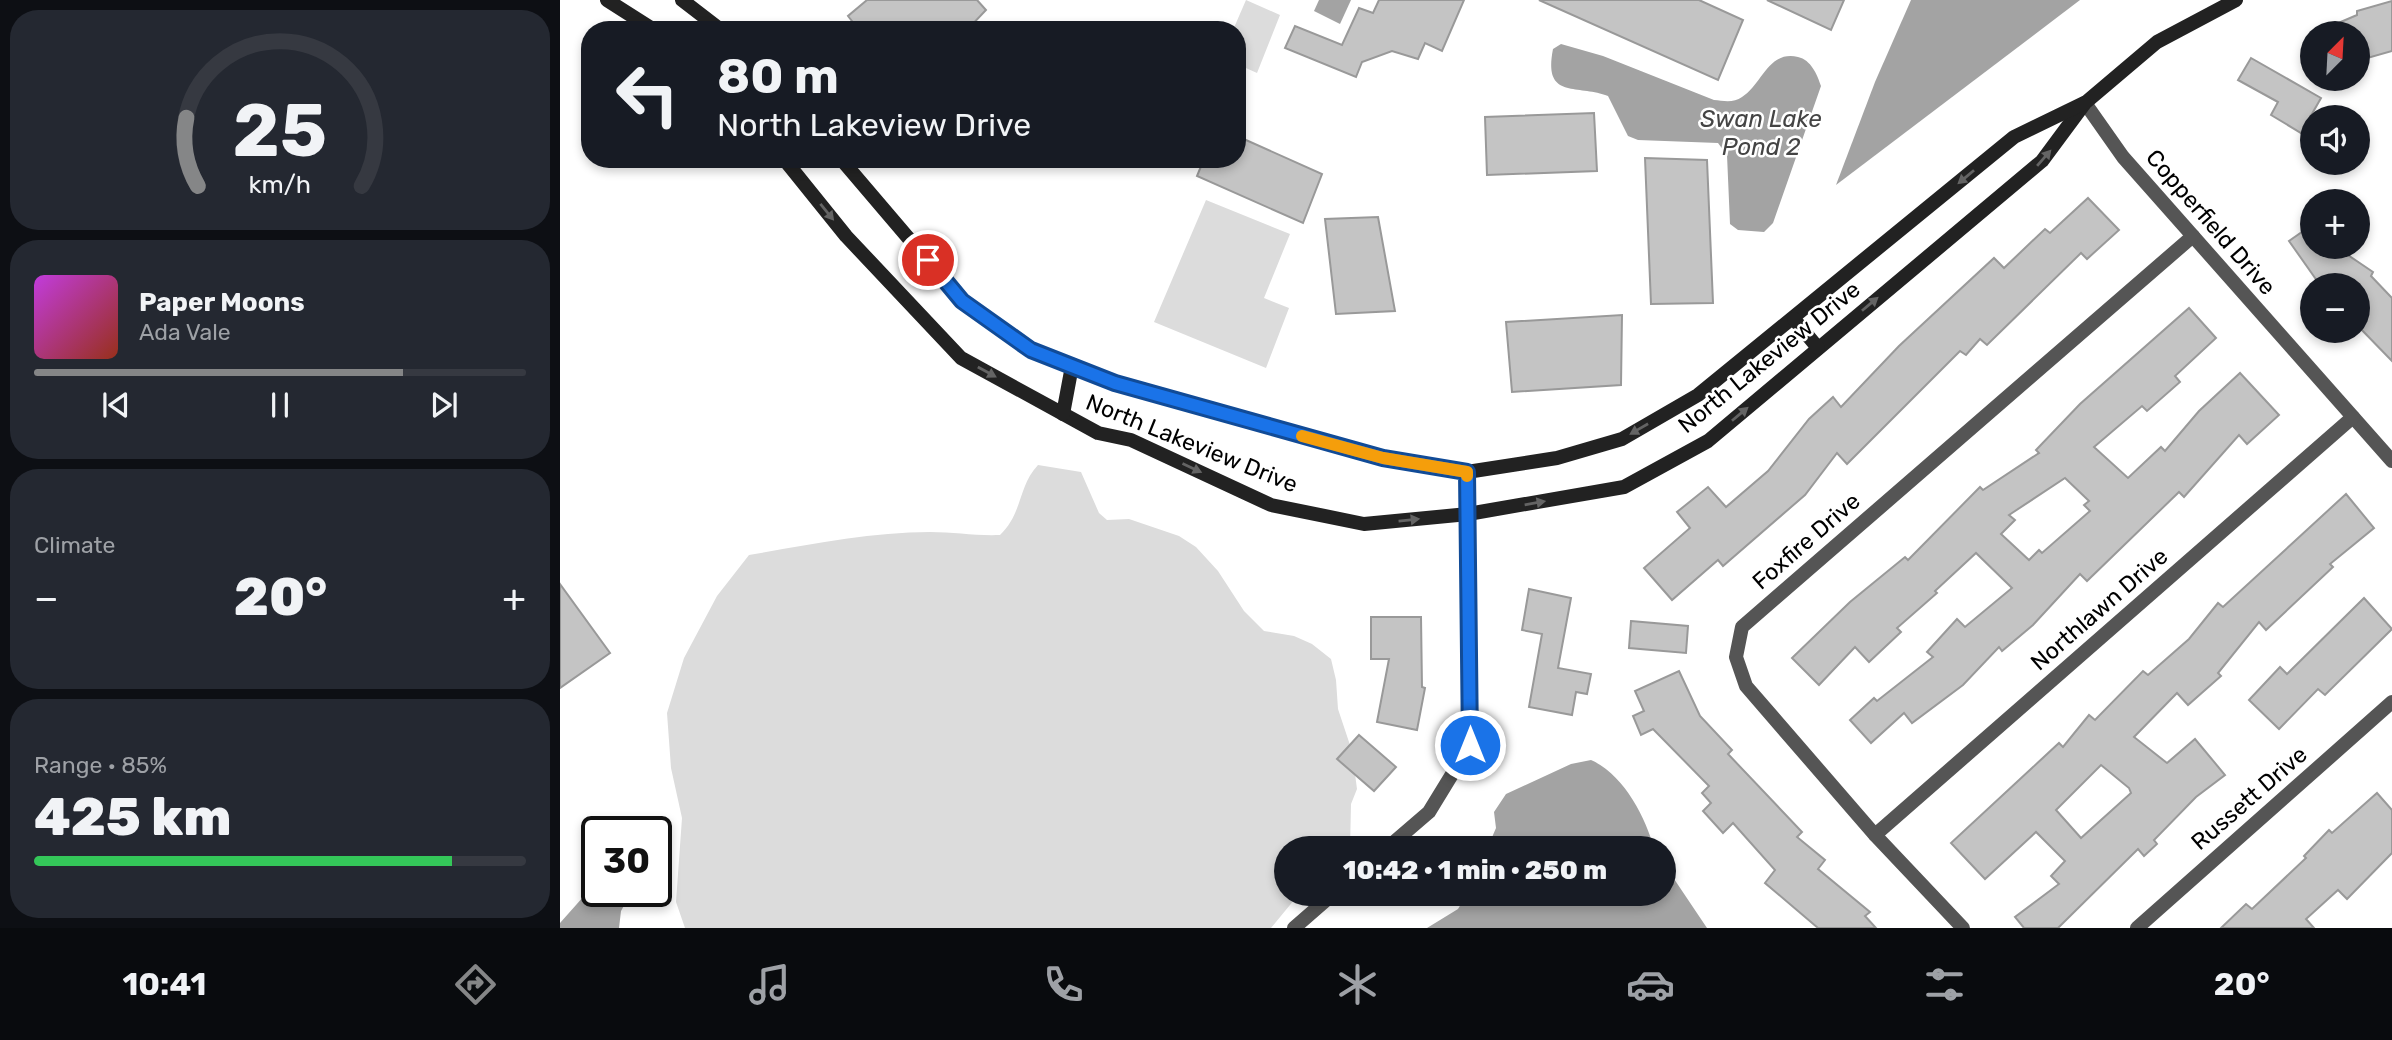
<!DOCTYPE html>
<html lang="en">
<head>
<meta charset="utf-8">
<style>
	:root { --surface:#171b24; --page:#242831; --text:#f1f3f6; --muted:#9ea1a6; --line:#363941; --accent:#858687 }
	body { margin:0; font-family:Rubik,sans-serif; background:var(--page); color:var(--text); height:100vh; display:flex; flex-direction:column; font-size:26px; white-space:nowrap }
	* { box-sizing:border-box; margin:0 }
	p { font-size:23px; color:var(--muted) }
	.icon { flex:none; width:38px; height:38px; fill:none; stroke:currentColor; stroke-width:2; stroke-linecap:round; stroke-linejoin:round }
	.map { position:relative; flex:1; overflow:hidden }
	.details { display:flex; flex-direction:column; gap:10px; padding:10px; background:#0d0f14; width:560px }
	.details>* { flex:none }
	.hud { position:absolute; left:21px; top:21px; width:665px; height:147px; border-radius:28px; box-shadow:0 4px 10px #0003; background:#171b24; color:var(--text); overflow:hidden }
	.needle { width:46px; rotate:24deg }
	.tools { position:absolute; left:1740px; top:21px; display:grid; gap:14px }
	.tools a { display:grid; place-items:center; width:70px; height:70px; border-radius:50%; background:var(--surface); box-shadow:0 4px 10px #0003; font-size:35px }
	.speed { position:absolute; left:21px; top:816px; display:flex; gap:14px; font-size:35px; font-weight:700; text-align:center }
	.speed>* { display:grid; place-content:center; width:91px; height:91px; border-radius:50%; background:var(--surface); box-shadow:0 4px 10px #0003; line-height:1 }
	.speed .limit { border:4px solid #111; border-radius:10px; background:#fff; color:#111 }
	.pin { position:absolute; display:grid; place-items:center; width:60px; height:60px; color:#fff; margin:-30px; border:4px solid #fff; border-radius:50%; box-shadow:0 2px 7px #0007 }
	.me { position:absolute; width:77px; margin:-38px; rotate:0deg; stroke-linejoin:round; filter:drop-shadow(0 0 5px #0008) }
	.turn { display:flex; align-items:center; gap:24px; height:147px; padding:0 21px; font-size:32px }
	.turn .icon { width:91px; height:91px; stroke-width:2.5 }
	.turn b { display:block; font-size:49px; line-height:60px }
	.big { font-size:52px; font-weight:800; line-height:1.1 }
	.details .widget { flex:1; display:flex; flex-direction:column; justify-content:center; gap:10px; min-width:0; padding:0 24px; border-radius:28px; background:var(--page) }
	.details .dial { align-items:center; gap:0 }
	.dial svg { height:182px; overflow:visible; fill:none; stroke:var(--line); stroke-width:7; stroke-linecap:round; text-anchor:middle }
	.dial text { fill:var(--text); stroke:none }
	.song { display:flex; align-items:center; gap:21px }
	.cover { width:84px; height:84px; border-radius:10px; background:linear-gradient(135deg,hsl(290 70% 55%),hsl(10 70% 35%)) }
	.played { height:7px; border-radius:4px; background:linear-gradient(90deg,var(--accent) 75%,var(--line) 75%) }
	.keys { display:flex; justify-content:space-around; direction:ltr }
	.heat { display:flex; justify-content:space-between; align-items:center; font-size:38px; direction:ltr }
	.charge { height:10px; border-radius:5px; background:linear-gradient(90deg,#34c759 85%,var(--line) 0) }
	.trip { position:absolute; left:714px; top:836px; width:402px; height:70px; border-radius:35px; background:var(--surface); box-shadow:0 4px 10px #0003; font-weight:800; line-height:70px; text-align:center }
	.dock { display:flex; height:112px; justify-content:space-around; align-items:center; background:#090b0e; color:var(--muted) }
	.dock .icon { width:49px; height:49px }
	.dock .current { color:var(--accent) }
	.dock b { font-size:32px; color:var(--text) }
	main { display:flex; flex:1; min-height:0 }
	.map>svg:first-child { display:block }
</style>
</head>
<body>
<main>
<section class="details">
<div class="widget dial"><svg viewBox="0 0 100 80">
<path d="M14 69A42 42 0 1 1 86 69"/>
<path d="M14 69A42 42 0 0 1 9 39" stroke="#858687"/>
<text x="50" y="56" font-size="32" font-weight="700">25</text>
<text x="50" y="72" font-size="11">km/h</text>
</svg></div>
<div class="widget">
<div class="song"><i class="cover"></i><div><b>Paper Moons</b><p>Ada Vale</p></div></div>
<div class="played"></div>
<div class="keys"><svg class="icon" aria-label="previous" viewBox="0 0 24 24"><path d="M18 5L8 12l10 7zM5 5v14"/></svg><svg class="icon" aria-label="pause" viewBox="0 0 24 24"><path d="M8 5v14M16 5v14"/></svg><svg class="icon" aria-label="next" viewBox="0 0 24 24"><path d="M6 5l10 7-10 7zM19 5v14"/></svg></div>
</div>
<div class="widget"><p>Climate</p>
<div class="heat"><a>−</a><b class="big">20°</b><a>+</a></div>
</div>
<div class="widget"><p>Range · 85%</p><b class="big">425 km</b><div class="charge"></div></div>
</section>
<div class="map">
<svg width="1832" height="928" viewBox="0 0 1832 928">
	<rect width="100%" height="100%" fill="#fff"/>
	<g fill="#dcdcdc">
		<path d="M 686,0 L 720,15 L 697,73 L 677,64 L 677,30 L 673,30 Z"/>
		<path d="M 646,200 L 730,234 L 704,298 L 729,308 L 706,368 L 594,322 Z"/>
		<path d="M 478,465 L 521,472 L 539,513 L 547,520 L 569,519 L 619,536 L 636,547 L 658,571 L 684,611 L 704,631 L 734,636 L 752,644 L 771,659 L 776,680 L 778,709 L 792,751 L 797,789 L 791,804 L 790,849 L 726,849 L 726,894 L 739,894 L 711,928 L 125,928 L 116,902 L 122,818 L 111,768 L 107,713 L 124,658 L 157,596 L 189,555 C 248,545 310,532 370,532 C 394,532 416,536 440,535 C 463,513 458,486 478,465 Z"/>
	</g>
	<g fill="#a3a3a3">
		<path d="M 759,0 L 791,0 L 780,24 L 754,11 Z"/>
		<path d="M 1351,0 L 1520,0 L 1276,185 L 1315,82 Z"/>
		<path d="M 1001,44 L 1043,56 L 1154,100 C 1164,101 1174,103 1182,97 C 1202,85 1208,50 1238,57 C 1251,60 1257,74 1261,86 L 1213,223 L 1204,232 L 1178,230 L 1170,224 L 1167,155 L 1158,143 L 1078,140 L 1068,136 L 1048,96 C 1016,84 983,100 993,49 Z"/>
		<path d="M 1031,760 C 1063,774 1086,817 1094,849 L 927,849 L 936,828 L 934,812 L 946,794 L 1011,764 Z"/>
		<path d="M 1104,864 L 1147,928 L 867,928 L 898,909 L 907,894 L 1104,894 Z"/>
		<path d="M 35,890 C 46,893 59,886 66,902 L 61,911 L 59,928 L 0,928 L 0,923 L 24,896 Z"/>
	</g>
	<g fill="#c4c4c4" stroke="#999" stroke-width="2" fill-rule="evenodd">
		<path d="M 307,0 L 417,0 L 426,10 L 407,30 L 299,30 L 288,16 Z"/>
		<path d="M 819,0 L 904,0 L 882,51 L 865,43 L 858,59 L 832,51 L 802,62 L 796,77 L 725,48 L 735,26 L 782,45 L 799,8 L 813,13 Z"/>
		<path d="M 979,0 L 1139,0 L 1183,20 L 1158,80 Z"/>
		<path d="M 1207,0 L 1284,0 L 1271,30 Z"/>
		<path d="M 1832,1 L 1832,51 L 1797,61 L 1797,33 L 1755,33 L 1797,15 L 1797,11 Z"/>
		<path d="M 1691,58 L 1761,98 L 1741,133 L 1711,115 L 1718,102 L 1678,80 Z"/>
		<path d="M 1034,113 L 1037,171 L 927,175 L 925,117 Z"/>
		<path d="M 677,136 L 762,174 L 743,223 L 637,176 L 644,159 L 677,159 Z"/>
		<path d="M 1085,158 L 1147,160 L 1153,303 L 1091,304 Z"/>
		<path d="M 1528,198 L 1559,230 L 1527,259 L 1521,253 L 1427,345 L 1420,339 L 1406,355 L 1400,351 L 1287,464 L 1277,453 L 1245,495 L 1163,566 L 1158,560 L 1112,600 L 1084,568 L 1130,528 L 1117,512 L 1148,487 L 1166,507 L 1208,471 L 1249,419 L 1273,397 L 1281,407 L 1339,346 L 1434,258 L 1444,268 L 1485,229 L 1490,233 Z"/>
		<path d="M 818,217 L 835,311 L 776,314 L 765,219 Z"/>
		<path d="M 1752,225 L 1752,247 L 1776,247 L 1813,272 L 1811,276 L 1832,298 L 1832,361 L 1797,325 L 1797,285 L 1760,285 L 1729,241 Z"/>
		<path d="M 1629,308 L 1656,338 L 1615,376 L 1620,382 L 1587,411 L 1582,406 L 1534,447 L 1568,478 L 1601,447 L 1605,451 L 1639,411 L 1680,373 L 1719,415 L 1687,444 L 1679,435 L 1624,497 L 1619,492 L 1527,581 L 1520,574 L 1473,625 L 1442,651 L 1439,647 L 1403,685 L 1352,723 L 1344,713 L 1311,743 L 1290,720 L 1314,698 L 1317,701 L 1373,657 L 1367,652 L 1397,619 L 1405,627 L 1452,588 L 1416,553 L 1375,591 L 1377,593 L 1337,628 L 1341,632 L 1309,662 L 1295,647 L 1259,685 L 1232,658 L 1290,602 L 1345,557 L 1348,560 L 1420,487 L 1423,490 L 1479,453 L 1476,450 L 1520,404 ZM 1505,478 L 1529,501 L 1524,505 L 1530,511 L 1482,553 L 1479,550 L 1469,560 L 1441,534 L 1455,520 L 1449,515 Z"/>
		<path d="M 1062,315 L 1061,385 L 952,392 L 946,322 Z"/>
		<path d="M 1786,494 L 1814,528 L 1770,564 L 1773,567 L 1706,630 L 1699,622 L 1658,673 L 1661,676 L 1628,705 L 1617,693 L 1574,737 L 1607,763 L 1635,739 L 1665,775 L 1636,797 L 1594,840 L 1597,844 L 1584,856 L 1578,849 L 1498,928 L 1464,928 L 1455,917 L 1499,884 L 1491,876 L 1505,861 L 1476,832 L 1425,879 L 1391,843 L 1499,743 L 1503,747 L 1529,715 L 1535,720 L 1583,671 L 1588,675 L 1629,639 L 1658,603 L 1663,607 ZM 1541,765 L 1569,788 L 1571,793 L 1521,838 L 1496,810 Z"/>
		<path d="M 0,584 L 50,653 L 0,688 Z"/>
		<path d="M 969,589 L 1011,598 L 998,668 L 1031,674 L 1027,694 L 1016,692 L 1012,715 L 969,707 L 982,634 L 962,630 Z"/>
		<path d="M 1804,598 L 1832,629 L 1765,695 L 1758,689 L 1719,729 L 1689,700 L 1720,667 L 1727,674 Z"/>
		<path d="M 811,617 L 861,617 L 862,687 L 865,688 L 857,730 L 817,722 L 829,659 L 811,659 Z"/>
		<path d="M 1071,621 L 1128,626 L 1126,653 L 1069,648 Z"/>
		<path d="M 1119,671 L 1140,716 L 1172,750 L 1168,754 L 1242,832 L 1237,837 L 1265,860 L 1258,869 L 1310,912 L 1305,916 L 1316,928 L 1258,928 L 1238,911 L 1205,883 L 1215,870 L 1173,823 L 1163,833 L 1143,811 L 1151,803 L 1142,793 L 1149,786 L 1093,729 L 1081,735 L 1073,716 L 1084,711 L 1075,691 Z"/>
		<path d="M 799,735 L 836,767 L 814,791 L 777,759 Z"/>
		<path d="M 1817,793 L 1832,810 L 1832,853 L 1787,899 L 1778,890 L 1746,919 L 1754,928 L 1661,928 L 1686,904 L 1692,909 L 1746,858 L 1744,856 L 1769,830 L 1772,833 Z"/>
	</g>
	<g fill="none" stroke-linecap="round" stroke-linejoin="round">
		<g stroke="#555" stroke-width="14">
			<path d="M 1525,103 L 1563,157 L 1832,461"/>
			<path d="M 1315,835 L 1793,417"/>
			<path d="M 826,849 L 869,812 L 910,745 L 907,472"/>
			<path d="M 734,928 L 773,894"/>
			<path d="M 1403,928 L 1315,835 L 1186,686 L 1176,657 L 1182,627 L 1633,236"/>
			<path d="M 1577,928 L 1832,702"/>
		</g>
		<g stroke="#222" stroke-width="14">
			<path d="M 47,0 L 94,30"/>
			<path d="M 122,0 L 161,30"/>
			<path d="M 224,159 L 286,236 L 401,358 L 538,433 L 571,440 L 711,505 L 804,524 L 908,514 L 1064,487 L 1148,441 L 1482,161 L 1525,103 L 1597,42 L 1676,0"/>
			<path d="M 281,159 L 402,301 L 471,350 L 555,383 L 823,458 L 907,472 L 997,458 L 1062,439 L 1138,395 L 1454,137 L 1524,103"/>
			<path d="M 1234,319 L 1258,348"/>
			<path d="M 503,414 L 512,366"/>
		</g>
	</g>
	<defs><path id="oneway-solid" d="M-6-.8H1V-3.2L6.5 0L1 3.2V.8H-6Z" transform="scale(1.75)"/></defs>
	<g fill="#646464">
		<use href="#oneway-solid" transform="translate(1484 158) rotate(-49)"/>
		<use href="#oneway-solid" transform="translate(1406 177) rotate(140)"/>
		<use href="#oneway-solid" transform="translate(267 212) rotate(51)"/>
		<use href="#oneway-solid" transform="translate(1310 304) rotate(-40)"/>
		<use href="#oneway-solid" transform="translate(427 372) rotate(29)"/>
		<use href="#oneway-solid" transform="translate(1180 414) rotate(-40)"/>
		<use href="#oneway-solid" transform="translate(1079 429) rotate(150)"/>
		<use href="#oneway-solid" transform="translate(632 468) rotate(25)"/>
		<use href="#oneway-solid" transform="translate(975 503) rotate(-10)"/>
		<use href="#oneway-solid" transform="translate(849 520) rotate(-6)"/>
	</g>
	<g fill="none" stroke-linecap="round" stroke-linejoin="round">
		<g stroke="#114b97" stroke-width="18">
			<path id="route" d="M 368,260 L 402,301 L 471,350 L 555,383 L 823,458 L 907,472 L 910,745"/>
		</g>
		<use href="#route" stroke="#1a73e8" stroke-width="12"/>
		<path stroke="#f59e0b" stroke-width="12" d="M 742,436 L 823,458 L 907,472 L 907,476"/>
	</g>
	<g text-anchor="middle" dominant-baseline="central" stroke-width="5" stroke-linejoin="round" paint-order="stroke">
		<g font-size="23" fill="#000" stroke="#fff">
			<text transform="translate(1651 222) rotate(49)">Copperfield Drive</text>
			<text transform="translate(1209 357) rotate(-39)">North Lakeview Drive</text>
			<text transform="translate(632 443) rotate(22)">North Lakeview Drive</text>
			<text transform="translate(1246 541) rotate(-41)">Foxfire Drive</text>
			<text transform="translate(1539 609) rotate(-41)">Northlawn Drive</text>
			<text transform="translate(1689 798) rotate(-41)">Russett Drive</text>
		</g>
		<g font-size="24" font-style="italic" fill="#444" stroke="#fff">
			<text x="1201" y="119">Swan Lake<tspan x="1201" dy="28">Pond 2</tspan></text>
		</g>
	</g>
</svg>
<div class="tools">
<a><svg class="needle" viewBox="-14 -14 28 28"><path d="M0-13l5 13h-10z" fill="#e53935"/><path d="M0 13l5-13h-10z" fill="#9ea1a6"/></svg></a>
<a><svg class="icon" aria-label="sound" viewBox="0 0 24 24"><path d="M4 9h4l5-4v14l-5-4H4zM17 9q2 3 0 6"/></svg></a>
<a>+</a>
<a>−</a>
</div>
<div class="speed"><div class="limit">30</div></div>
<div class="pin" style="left:368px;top:260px;background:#d93025"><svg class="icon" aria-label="arrive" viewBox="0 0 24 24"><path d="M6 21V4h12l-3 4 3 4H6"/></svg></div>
<svg class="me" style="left:910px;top:745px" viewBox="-20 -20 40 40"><circle r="17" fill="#1a73e8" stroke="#fff" stroke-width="3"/><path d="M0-11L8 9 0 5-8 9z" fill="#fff"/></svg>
<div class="trip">10:42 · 1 min · 250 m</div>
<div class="hud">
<div class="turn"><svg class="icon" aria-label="left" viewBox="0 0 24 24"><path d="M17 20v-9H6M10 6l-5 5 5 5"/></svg><div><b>80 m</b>North Lakeview Drive</div></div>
</div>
</div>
</main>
<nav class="dock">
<b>10:41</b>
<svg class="icon current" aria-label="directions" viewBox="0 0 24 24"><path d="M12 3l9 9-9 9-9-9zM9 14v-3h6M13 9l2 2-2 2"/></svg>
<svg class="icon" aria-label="music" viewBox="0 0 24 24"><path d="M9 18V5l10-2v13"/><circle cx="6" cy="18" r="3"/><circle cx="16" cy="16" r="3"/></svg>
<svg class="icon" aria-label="phone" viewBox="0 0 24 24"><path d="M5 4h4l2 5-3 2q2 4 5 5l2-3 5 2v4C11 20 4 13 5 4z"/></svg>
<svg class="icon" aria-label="climate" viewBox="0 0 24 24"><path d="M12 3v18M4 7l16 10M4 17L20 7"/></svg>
<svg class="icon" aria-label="car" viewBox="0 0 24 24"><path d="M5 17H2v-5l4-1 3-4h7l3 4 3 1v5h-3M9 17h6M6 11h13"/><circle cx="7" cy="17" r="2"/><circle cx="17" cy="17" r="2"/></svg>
<svg class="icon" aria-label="filters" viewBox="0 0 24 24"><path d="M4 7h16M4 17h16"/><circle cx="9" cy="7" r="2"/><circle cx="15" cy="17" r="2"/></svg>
<b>20°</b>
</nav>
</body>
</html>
